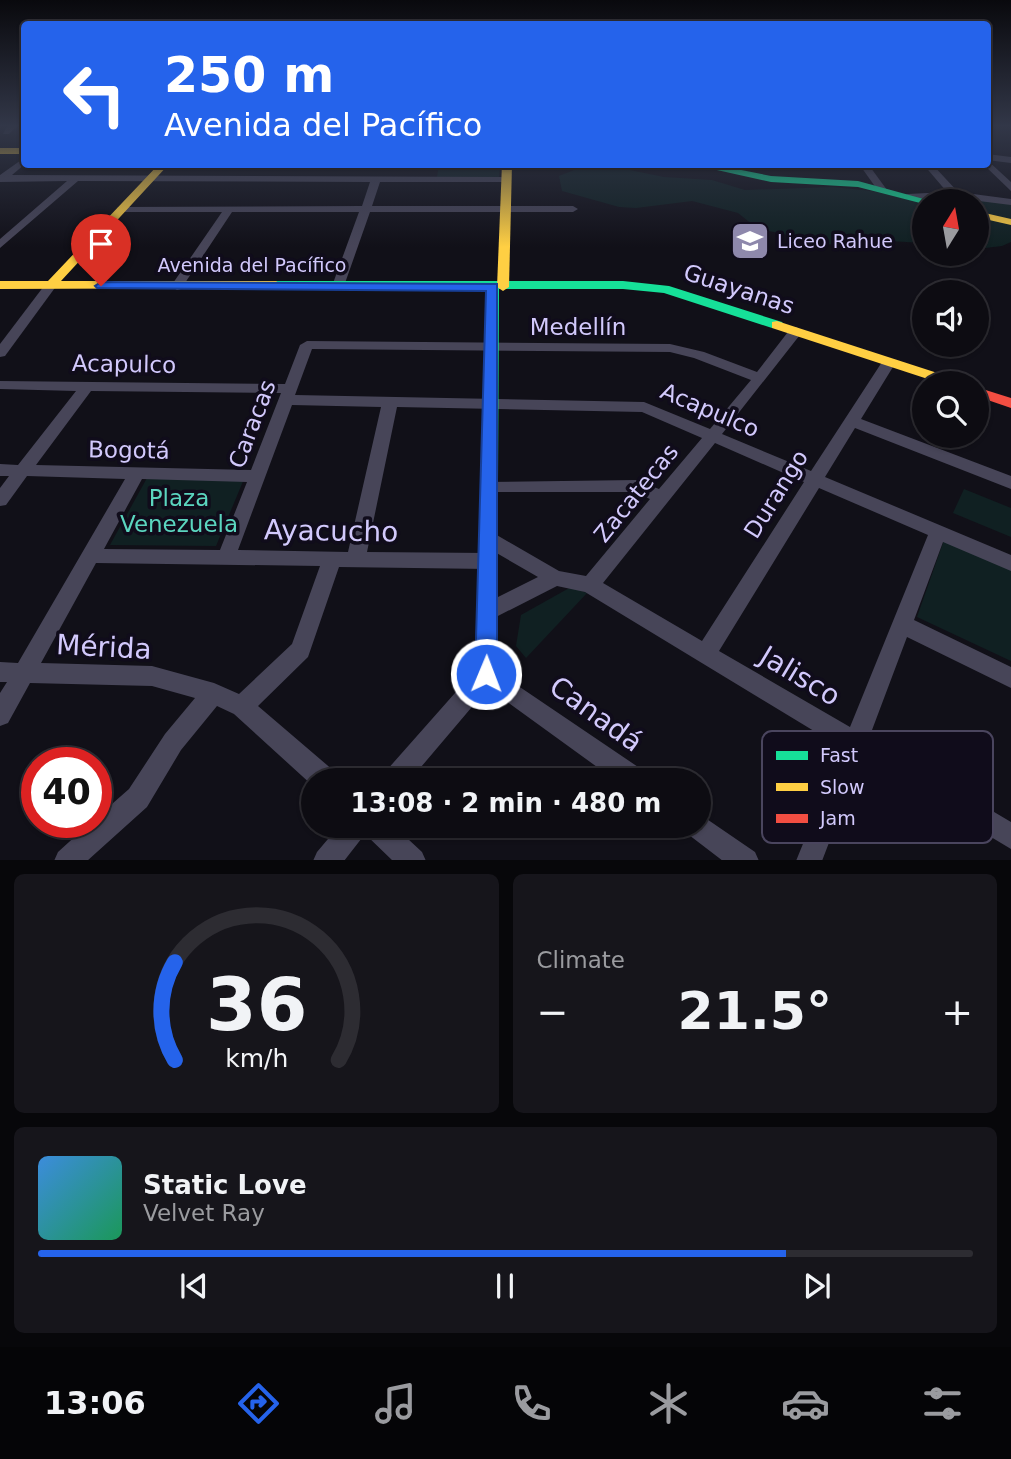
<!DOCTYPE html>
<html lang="en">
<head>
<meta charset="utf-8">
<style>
	:root { --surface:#0d0c12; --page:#16151b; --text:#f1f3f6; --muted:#9a9b9f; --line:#2d2c32; --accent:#2563eb }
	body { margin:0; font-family:"DejaVu Sans",sans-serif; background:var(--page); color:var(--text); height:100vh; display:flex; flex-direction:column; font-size:26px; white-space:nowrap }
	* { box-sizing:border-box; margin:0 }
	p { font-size:23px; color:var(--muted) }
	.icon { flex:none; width:38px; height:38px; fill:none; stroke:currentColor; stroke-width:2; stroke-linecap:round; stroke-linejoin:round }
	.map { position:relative; height:860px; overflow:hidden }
	.panel { display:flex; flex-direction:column; gap:14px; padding:14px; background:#07070a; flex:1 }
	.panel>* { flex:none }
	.hud { position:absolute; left:21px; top:21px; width:970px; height:147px; border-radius:7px; box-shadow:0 2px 5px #0004,0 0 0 2px var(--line); background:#2563eb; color:#fff; overflow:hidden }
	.needle { width:46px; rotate:11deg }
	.buttons { position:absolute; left:912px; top:189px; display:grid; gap:14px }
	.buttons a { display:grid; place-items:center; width:77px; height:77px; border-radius:50%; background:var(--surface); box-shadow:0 2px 5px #0004,0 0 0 2px var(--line); font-size:35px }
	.speed { position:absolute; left:21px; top:747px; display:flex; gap:14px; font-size:35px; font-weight:700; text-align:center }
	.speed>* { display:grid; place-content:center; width:91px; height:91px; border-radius:50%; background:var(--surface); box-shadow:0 2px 5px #0004,0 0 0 2px var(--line); line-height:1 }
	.speed .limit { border:10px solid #d22; background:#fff; color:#111 }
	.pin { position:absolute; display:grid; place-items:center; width:60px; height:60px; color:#fff; margin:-72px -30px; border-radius:50% 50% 50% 0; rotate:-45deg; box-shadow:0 0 7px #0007 }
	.pin .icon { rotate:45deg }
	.me { position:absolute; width:77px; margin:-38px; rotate:1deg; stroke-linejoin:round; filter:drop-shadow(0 0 5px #0008) }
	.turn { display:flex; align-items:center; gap:24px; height:147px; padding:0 28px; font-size:32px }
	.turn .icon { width:91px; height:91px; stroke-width:2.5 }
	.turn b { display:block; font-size:49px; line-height:60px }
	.big { font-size:52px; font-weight:700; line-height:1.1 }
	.panel .widget { flex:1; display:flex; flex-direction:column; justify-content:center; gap:10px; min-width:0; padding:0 24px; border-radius:10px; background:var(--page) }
	.panel .dial { align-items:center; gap:0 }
	.dial svg { height:182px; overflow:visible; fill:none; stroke:var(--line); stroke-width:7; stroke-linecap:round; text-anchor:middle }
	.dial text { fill:var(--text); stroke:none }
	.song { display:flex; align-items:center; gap:21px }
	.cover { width:84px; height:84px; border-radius:10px; background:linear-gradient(135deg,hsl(210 70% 55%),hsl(150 70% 35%)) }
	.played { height:7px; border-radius:4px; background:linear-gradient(90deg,var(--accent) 80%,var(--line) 80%) }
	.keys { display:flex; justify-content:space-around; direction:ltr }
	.heat { display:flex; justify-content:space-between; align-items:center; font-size:38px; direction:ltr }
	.panel .tiles { flex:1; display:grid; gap:14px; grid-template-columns:1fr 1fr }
	.widget:last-child { grid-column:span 2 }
	.trip { position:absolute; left:301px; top:768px; width:410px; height:70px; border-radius:35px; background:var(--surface); box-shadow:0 2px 5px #0004,0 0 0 2px var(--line); font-weight:700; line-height:70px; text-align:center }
	.tabs { display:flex; height:112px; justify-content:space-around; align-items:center; background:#050507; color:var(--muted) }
	.tabs .icon { width:49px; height:49px }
	.tabs .active { color:var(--accent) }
	.tabs b { font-size:32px; color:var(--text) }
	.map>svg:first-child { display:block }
</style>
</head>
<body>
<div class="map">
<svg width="1011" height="861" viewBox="0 0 1011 861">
	<rect width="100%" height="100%" fill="#111018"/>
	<g fill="#102022">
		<path d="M 439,165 L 500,165 L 499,177 L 437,177 Z"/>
		<path d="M 620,168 L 664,177 L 712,180 L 745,190 L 833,187 L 872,191 L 924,203 L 924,243 L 871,240 L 833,245 L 769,231 L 753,225 L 738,213 L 692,201 L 636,208 L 619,207 L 562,191 L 559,176 L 574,170 Z"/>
		<path d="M 975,199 L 1011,204 L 1011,242 L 1002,246 L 977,249 L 976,201 L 959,201 Z"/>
		<path d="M 147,478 L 244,479 L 216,546 L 110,545 Z"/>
		<path d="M 964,489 L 1011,508 L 1011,537 L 953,513 Z"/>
		<path d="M 944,540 L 1011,569 L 1011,661 L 917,617 Z"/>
		<path d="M 571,587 L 587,593 L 526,658 L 516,646 L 521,615 Z"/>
	</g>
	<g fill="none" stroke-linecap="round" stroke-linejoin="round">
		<g fill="#474558" fill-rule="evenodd">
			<path d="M 7,126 L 17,126 L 9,134 L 3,134 Z"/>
			<path d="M 987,154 L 1011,157 L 1011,163 L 987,160 Z"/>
			<path d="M 24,158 L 25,164 L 12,175 L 506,177 L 509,178 L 509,182 L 380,182 L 372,206 L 573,206 L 578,209 L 573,212 L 370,212 L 344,286 L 338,290 L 332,286 L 359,212 L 232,212 L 181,289 L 177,290 L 171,286 L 222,212 L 122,212 L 117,209 L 118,207 L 362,206 L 370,182 L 78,181 L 0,248 L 0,239 L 67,181 L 0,182 L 0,175 Z"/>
			<path d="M 987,160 L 1011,182 L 1011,191 L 984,165 L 987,164 Z"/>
			<path d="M 859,164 L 868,164 L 887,190 L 885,192 L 879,192 Z"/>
			<path d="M 923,164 L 932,164 L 958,192 L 1011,199 L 1011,205 L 955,198 L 904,199 L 904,195 L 908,194 L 947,192 Z"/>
			<path d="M 51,281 L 57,285 L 5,356 L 0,357 L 0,344 L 47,282 Z"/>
			<path d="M 796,327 L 803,331 L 722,434 L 811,471 L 882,362 L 889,358 L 896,362 L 861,419 L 1011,476 L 1011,489 L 855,428 L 825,477 L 1011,555 L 1011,571 L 943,542 L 914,620 L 1011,667 L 1011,688 L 907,637 L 869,738 L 1011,822 L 1011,849 L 861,759 L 822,861 L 796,861 L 842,748 L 585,592 L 557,586 L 494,618 L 487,621 L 480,618 L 477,612 L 480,606 L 538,577 L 481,544 L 479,539 L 481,534 L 488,532 L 495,534 L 559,571 L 586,576 L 650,499 L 634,492 L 489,492 L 483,490 L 480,486 L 483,482 L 636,480 L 659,489 L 702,438 L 642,412 L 397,407 L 367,552 L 488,553 L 495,556 L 497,561 L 495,566 L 488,569 L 339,567 L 308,657 L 258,706 L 334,771 L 337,780 L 313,780 L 313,786 L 234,714 L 217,706 L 181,750 L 147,807 L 87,861 L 54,861 L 58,852 L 91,822 L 96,822 L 96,818 L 129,789 L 165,734 L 195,698 L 152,686 L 30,683 L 8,723 L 0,726 L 0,693 L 7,682 L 0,682 L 0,662 L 18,663 L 125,479 L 27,476 L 6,505 L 0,506 L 0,488 L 9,476 L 0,476 L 0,464 L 18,465 L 76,391 L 0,389 L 0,381 L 285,384 L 300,345 L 307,341 L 670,344 L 704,352 L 757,372 L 791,328 ZM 312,349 L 670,352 L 694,358 L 751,380 L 710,429 L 644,402 L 295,395 ZM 91,391 L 281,393 L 251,470 L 36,465 ZM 292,405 L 381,407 L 348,552 L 238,550 ZM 715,443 L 804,482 L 702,641 L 603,583 ZM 142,479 L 247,482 L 220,550 L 104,549 ZM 819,488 L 928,535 L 850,727 L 719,651 ZM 96,563 L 320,566 L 292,644 L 239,694 L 214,683 L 152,666 L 41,663 Z"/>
			<path d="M 486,664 L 644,771 L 647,780 L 615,780 L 488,688 L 410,780 L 383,780 L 386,771 L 478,667 Z"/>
			<path d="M 698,813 L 755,852 L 759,861 L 723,861 L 689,835 L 685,826 L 698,826 Z"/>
			<path d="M 339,826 L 394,826 L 422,852 L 426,861 L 393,861 L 365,834 L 344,861 L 313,861 L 317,852 Z"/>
		</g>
		<g fill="#16e098" fill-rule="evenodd">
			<path d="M 690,164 L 711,164 L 771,176 L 858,181 L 931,201 L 924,201 L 924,204 L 858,187 L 771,182 Z"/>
			<path d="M 276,281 L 623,281 L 669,286 L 782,322 L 784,325 L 782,328 L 772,328 L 664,293 L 623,289 L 499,289 L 497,674 L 494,681 L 486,684 L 478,681 L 475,674 L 487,289 L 272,288 L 270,285 Z"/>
		</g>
		<g fill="#ffcf43" fill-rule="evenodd">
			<rect x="0" y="148" width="24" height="6"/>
			<path d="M 159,164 L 169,164 L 61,281 L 276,281 L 282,285 L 280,288 L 0,289 L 0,281 L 48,281 Z"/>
			<path d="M 502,164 L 512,164 L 509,287 L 503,291 L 497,287 Z"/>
			<path d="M 976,211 L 1011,219 L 1011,225 L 976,217 Z"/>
			<path d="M 777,321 L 959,380 L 961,383 L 940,383 L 772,328 L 772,322 Z"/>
		</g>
		<path fill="#f24e42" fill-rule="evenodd" d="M 976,387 L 1011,398 L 1011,408 L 976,396 Z"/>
	</g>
	<linearGradient id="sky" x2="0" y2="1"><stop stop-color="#09090d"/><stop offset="0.51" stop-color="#323748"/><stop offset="1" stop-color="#323748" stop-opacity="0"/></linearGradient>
	<rect width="1011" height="247" fill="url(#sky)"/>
	<path fill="#2563eb" stroke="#184099" stroke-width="2" d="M 101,282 L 497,284 L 497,674 L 493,681 L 486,684 L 478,681 L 475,674 L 486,291 L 97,288 L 95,286 Z"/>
	<defs>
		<g id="school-square" transform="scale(2.0125)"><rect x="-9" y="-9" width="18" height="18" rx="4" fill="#8e88ac" stroke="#100c1b"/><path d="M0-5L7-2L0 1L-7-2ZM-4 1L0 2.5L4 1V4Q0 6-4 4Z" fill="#fff"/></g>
	</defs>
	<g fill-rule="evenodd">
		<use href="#school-square" x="750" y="241"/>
	</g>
	<g text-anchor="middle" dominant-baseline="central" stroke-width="7" stroke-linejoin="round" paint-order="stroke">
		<g font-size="19" fill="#d2c9fc" stroke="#100c1b" text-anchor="start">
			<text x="777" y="241">Liceo Rahue</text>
		</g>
		<g font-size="19" fill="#d2c9fc" stroke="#100c1b">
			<text x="252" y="265">Avenida del Pacífico</text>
		</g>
		<g font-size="23" fill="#d2c9fc" stroke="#100c1b">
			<text transform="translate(739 289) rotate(18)">Guayanas</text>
			<text x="578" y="327">Medellín</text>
			<text transform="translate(124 364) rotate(1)">Acapulco</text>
			<text transform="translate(710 410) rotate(23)">Acapulco</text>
			<text transform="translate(252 424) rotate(-69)">Caracas</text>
			<text transform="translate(129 450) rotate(1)">Bogotá</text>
			<text transform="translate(636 493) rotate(-51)">Zacatecas</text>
			<text transform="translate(776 494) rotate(-58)">Durango</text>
		</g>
		<g font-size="23" fill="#5bd5bf" stroke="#100c1b">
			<text x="179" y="498">Plaza<tspan x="179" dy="26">Venezuela</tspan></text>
		</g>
		<g font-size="28" fill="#d2c9fc" stroke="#100c1b">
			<text transform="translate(331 531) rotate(1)">Ayacucho</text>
			<text transform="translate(104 647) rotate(3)">Mérida</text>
			<text transform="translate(800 676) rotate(31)">Jalisco</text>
			<text transform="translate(596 714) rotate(36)">Canadá</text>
		</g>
	</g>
	<rect x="762" y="731" width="231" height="112" rx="10" fill="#100c1b" stroke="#4a455e" stroke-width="2"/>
	<rect x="776" y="751" width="32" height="9" fill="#16e098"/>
	<rect x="776" y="783" width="32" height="8" fill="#ffcf43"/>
	<rect x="776" y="814" width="32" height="9" fill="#f24e42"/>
	<g font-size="19" fill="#d2c9fc">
		<text x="820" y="762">Fast</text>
		<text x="820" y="794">Slow</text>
		<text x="820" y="825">Jam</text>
	</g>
</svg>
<div class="buttons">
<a><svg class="needle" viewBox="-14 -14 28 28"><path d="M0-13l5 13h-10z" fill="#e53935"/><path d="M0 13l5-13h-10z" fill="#9a9b9f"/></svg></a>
<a><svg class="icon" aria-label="sound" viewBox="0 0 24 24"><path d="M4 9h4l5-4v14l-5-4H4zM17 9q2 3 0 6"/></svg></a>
<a><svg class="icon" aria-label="search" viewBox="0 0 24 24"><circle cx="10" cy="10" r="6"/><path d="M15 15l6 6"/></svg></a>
</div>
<div class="speed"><div class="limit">40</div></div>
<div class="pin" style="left:101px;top:286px;background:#d93025"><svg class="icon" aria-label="arrive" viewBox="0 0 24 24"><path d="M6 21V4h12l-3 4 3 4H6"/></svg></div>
<svg class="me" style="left:486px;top:674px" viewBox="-20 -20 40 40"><circle r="17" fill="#2563eb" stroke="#fff" stroke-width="3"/><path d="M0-11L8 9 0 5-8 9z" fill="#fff"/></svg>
<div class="trip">13:08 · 2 min · 480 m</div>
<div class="hud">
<div class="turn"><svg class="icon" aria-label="left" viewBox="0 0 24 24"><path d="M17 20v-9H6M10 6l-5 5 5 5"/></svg><div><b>250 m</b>Avenida del Pacífico</div></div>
</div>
</div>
<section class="panel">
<div class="tiles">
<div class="widget dial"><svg viewBox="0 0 100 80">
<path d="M14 69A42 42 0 1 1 86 69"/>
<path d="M14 69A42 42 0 0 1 14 26" stroke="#2563eb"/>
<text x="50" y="56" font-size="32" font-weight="700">36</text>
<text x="50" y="72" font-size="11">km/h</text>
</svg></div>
<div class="widget"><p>Climate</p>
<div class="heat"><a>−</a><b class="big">21.5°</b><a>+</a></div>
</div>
<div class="widget">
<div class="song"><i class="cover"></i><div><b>Static Love</b><p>Velvet Ray</p></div></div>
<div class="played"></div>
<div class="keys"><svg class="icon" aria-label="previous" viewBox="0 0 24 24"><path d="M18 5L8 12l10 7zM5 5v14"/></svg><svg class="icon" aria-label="pause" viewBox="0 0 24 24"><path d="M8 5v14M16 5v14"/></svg><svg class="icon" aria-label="next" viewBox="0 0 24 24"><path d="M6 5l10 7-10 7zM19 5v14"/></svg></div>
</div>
</div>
</section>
<nav class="tabs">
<b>13:06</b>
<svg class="icon active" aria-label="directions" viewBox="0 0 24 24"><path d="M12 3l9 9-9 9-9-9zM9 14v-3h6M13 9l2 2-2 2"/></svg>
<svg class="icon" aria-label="music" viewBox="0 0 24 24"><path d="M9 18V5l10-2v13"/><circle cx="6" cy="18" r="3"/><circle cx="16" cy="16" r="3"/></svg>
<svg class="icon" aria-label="phone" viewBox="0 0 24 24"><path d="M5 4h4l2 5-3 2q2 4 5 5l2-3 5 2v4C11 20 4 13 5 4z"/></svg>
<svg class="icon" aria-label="climate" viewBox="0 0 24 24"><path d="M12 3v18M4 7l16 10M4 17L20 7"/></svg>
<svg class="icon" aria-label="car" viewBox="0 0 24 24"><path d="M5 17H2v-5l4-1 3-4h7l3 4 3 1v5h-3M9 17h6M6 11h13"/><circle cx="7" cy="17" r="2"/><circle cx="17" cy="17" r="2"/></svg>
<svg class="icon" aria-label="filters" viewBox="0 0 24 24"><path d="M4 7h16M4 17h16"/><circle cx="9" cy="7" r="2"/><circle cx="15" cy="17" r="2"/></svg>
</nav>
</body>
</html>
